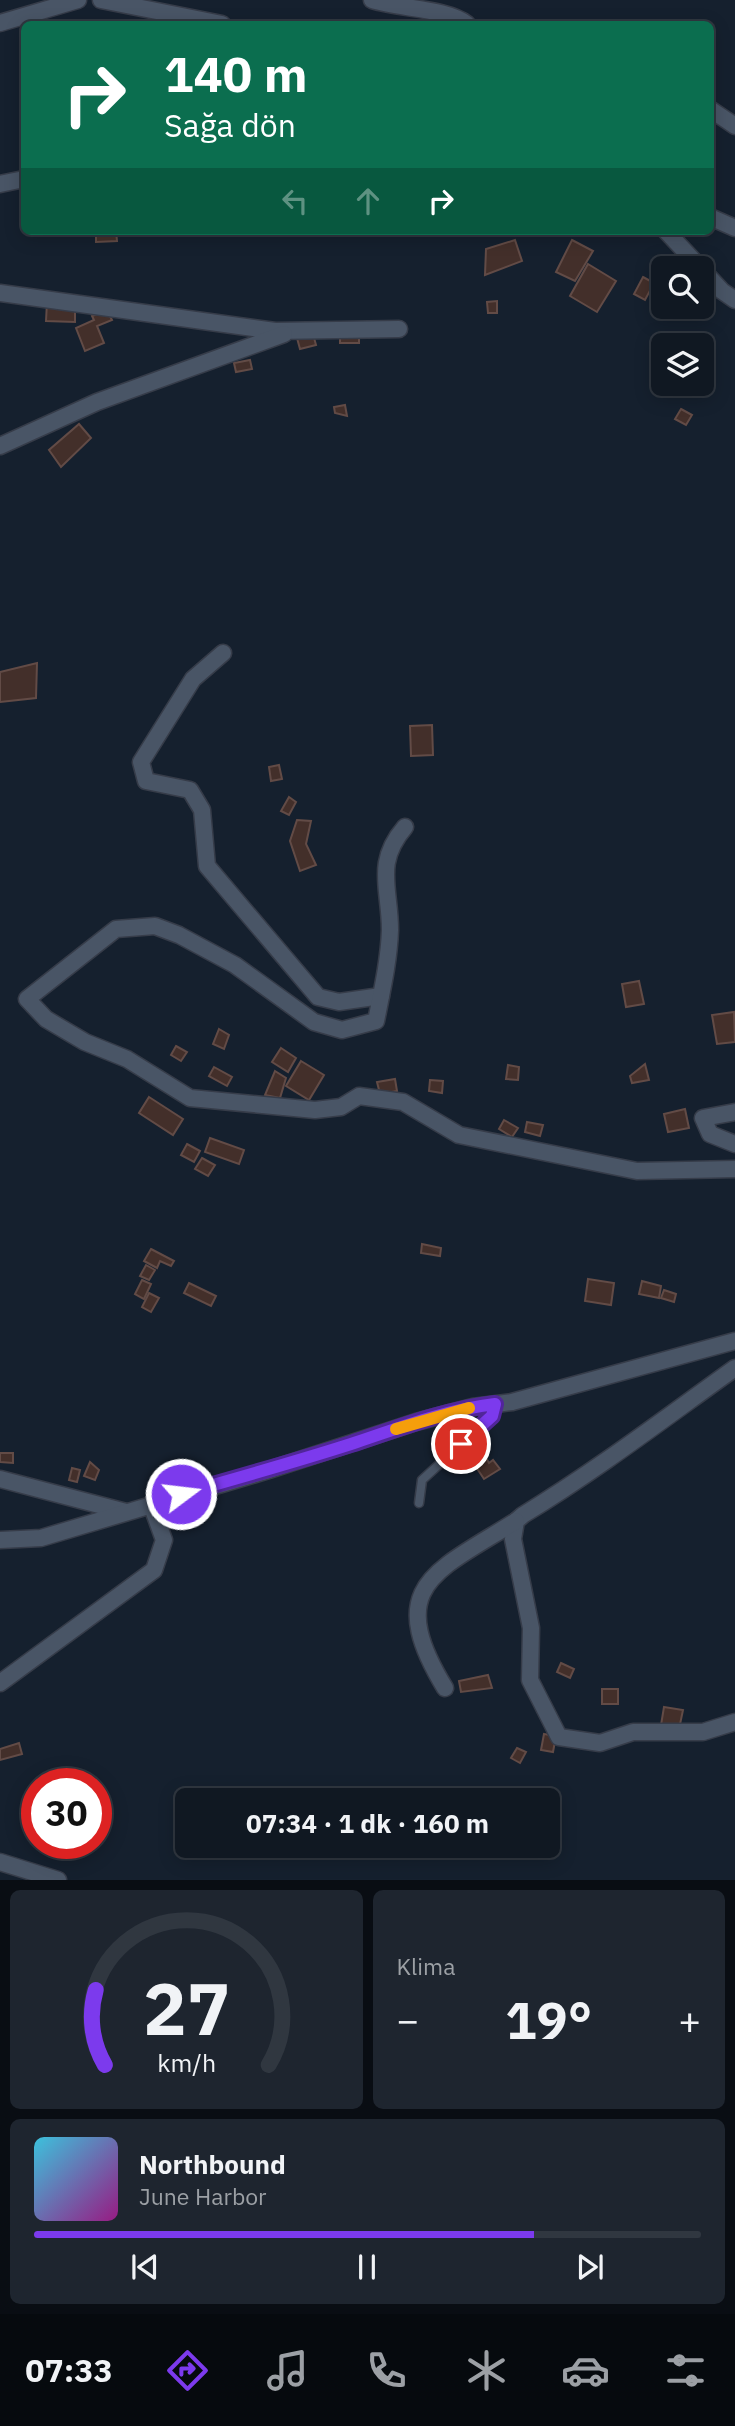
<!DOCTYPE html>
<html lang="tr">
<head>
<meta charset="utf-8">
<style>
	:root { --surface:#101822; --page:#1e252f; --text:#f1f3f6; --muted:#9ca0a5; --line:#303740; --accent:#7c3aed }
	body { margin:0; font-family:"IBM Plex Sans",sans-serif; background:var(--page); color:var(--text); height:100vh; display:flex; flex-direction:column; font-size:26px; white-space:nowrap }
	* { box-sizing:border-box; margin:0 }
	p { font-size:23px; color:var(--muted) }
	.icon { flex:none; width:38px; height:38px; fill:none; stroke:currentColor; stroke-width:2; stroke-linecap:round; stroke-linejoin:round }
	.map { position:relative; height:1880px; overflow:hidden }
	.sheet { display:flex; flex-direction:column; gap:10px; padding:10px; background:#090d13; flex:1 }
	.sheet>* { flex:none }
	.guide { position:absolute; left:21px; top:21px; width:693px; height:214px; border-radius:10px; box-shadow:0 4px 18px #0003,0 0 0 2px var(--line); background:#0b6e4f; color:#fff; overflow:hidden }
	.tools { position:absolute; left:651px; top:256px; display:grid; gap:14px }
	.tools a { display:grid; place-items:center; width:63px; height:63px; border-radius:10px; background:var(--surface); box-shadow:0 4px 18px #0003,0 0 0 2px var(--line); font-size:35px }
	.speed { position:absolute; left:21px; top:1768px; display:flex; gap:14px; font-size:35px; font-weight:700; text-align:center }
	.speed>* { display:grid; place-content:center; width:91px; height:91px; border-radius:50%; background:var(--surface); box-shadow:0 4px 18px #0003,0 0 0 2px var(--line); line-height:1 }
	.speed .limit { border:10px solid #d22; background:#fff; color:#111 }
	.pin { position:absolute; display:grid; place-items:center; width:60px; height:60px; color:#fff; margin:-30px; border:4px solid #fff; border-radius:50%; box-shadow:0 2px 7px #0007 }
	.me { position:absolute; width:77px; margin:-38px; rotate:75deg; stroke-linejoin:round; filter:drop-shadow(0 0 5px #0008) }
	.turn { display:flex; align-items:center; gap:24px; height:147px; padding:0 28px; font-size:32px }
	.turn .icon { width:91px; height:91px; stroke-width:2.5 }
	.turn b { display:block; font-size:49px; line-height:60px }
	.lanes { display:flex; align-items:center; height:66px; padding:0 28px; background:#0003; justify-content:center; gap:35px; direction:ltr }
	.lanes .off { opacity:.35 }
	.big { font-size:52px; font-weight:700; line-height:1.1 }
	.sheet .widget { flex:1; display:flex; flex-direction:column; justify-content:center; gap:10px; min-width:0; padding:0 24px; border-radius:10px; background:var(--page) }
	.sheet .dial { align-items:center; gap:0 }
	.dial svg { height:182px; overflow:visible; fill:none; stroke:var(--line); stroke-width:7; stroke-linecap:round; text-anchor:middle }
	.dial text { fill:var(--text); stroke:none }
	.song { display:flex; align-items:center; gap:21px }
	.cover { width:84px; height:84px; border-radius:10px; background:linear-gradient(135deg,hsl(190 70% 55%),hsl(310 70% 35%)) }
	.played { height:7px; border-radius:4px; background:linear-gradient(90deg,var(--accent) 75%,var(--line) 75%) }
	.keys { display:flex; justify-content:space-around; direction:ltr }
	.heat { display:flex; justify-content:space-between; align-items:center; font-size:38px; direction:ltr }
	.sheet .tiles { flex:1; display:grid; gap:10px; grid-template-columns:1fr 1fr }
	.widget:last-child { grid-column:span 2 }
	.trip { position:absolute; left:175px; top:1788px; width:385px; height:70px; border-radius:10px; background:var(--surface); box-shadow:0 4px 18px #0003,0 0 0 2px var(--line); font-weight:700; line-height:70px; text-align:center }
	.dock { display:flex; height:112px; justify-content:space-around; align-items:center; background:#060a0e; color:var(--muted) }
	.dock .icon { width:49px; height:49px }
	.dock .active { color:var(--accent) }
	.dock b { font-size:32px; color:var(--text) }
	.map>svg:first-child { display:block }
</style>
</head>
<body>
<div class="map">
<svg width="735" height="1880" viewBox="0 0 735 1880">
	<rect width="100%" height="100%" fill="#15202e"/>
	<g fill="#432f2a" stroke="#624b46" stroke-width="2">
		<path d="M 96,231 L 116,231 L 117,241 L 96,242 Z"/>
		<path d="M 515,240 L 522,261 L 485,275 L 486,249 Z"/>
		<path d="M 572,240 L 593,251 L 575,281 L 556,272 Z"/>
		<path d="M 588,264 L 616,281 L 597,312 L 570,296 Z"/>
		<path d="M 643,277 L 654,283 L 645,300 L 634,294 Z"/>
		<path d="M 497,301 L 497,313 L 488,313 L 487,302 Z"/>
		<path d="M 47,302 L 75,303 L 75,322 L 46,321 Z"/>
		<path d="M 107,310 L 112,320 L 97,326 L 104,343 L 85,351 L 76,328 L 94,320 L 92,316 Z"/>
		<path d="M 359,333 L 359,343 L 340,343 L 340,334 Z"/>
		<path d="M 313,334 L 316,345 L 300,349 L 297,338 Z"/>
		<path d="M 250,360 L 252,369 L 236,372 L 234,363 Z"/>
		<path d="M 345,405 L 347,416 L 335,413 L 334,407 Z"/>
		<path d="M 681,409 L 692,415 L 686,425 L 675,419 Z"/>
		<path d="M 79,424 L 91,438 L 61,467 L 49,450 Z"/>
		<path d="M 37,663 L 36,698 L 0,702 L 0,672 Z"/>
		<path d="M 432,725 L 433,755 L 411,756 L 410,726 Z"/>
		<path d="M 279,765 L 282,779 L 271,781 L 269,767 Z"/>
		<path d="M 289,797 L 296,802 L 289,815 L 281,811 Z"/>
		<path d="M 297,820 L 311,821 L 306,844 L 316,865 L 300,871 L 290,841 Z"/>
		<path d="M 639,981 L 644,1004 L 626,1007 L 622,984 Z"/>
		<path d="M 734,1012 L 735,1042 L 717,1044 L 712,1015 Z"/>
		<path d="M 219,1029 L 229,1035 L 224,1049 L 213,1044 Z"/>
		<path d="M 176,1046 L 187,1052 L 181,1061 L 171,1055 Z"/>
		<path d="M 281,1048 L 296,1058 L 288,1072 L 272,1062 Z"/>
		<path d="M 301,1061 L 324,1075 L 309,1100 L 286,1086 Z"/>
		<path d="M 645,1064 L 649,1080 L 632,1083 L 630,1076 Z"/>
		<path d="M 508,1065 L 519,1067 L 518,1080 L 506,1079 Z"/>
		<path d="M 214,1067 L 232,1077 L 227,1086 L 209,1076 Z"/>
		<path d="M 275,1071 L 286,1078 L 280,1098 L 265,1095 Z"/>
		<path d="M 395,1079 L 397,1091 L 380,1094 L 377,1082 Z"/>
		<path d="M 430,1080 L 443,1081 L 442,1093 L 429,1091 Z"/>
		<path d="M 149,1097 L 183,1119 L 173,1135 L 139,1113 Z"/>
		<path d="M 685,1109 L 689,1128 L 668,1132 L 664,1114 Z"/>
		<path d="M 504,1120 L 518,1128 L 512,1137 L 499,1129 Z"/>
		<path d="M 527,1122 L 543,1125 L 540,1136 L 525,1132 Z"/>
		<path d="M 210,1138 L 244,1150 L 239,1164 L 205,1152 Z"/>
		<path d="M 187,1144 L 200,1151 L 194,1162 L 181,1155 Z"/>
		<path d="M 202,1158 L 215,1165 L 208,1176 L 195,1169 Z"/>
		<path d="M 422,1244 L 441,1248 L 440,1256 L 421,1253 Z"/>
		<path d="M 151,1249 L 174,1261 L 171,1266 L 160,1261 L 157,1268 L 144,1261 Z"/>
		<path d="M 146,1265 L 155,1270 L 149,1280 L 140,1276 Z"/>
		<path d="M 588,1279 L 614,1283 L 611,1305 L 585,1301 Z"/>
		<path d="M 142,1280 L 151,1284 L 144,1299 L 135,1294 Z"/>
		<path d="M 642,1281 L 661,1286 L 659,1298 L 639,1294 Z"/>
		<path d="M 189,1283 L 216,1296 L 211,1306 L 184,1293 Z"/>
		<path d="M 664,1290 L 676,1294 L 674,1302 L 661,1298 Z"/>
		<path d="M 149,1293 L 159,1298 L 151,1312 L 142,1307 Z"/>
		<path d="M 0,1453 L 13,1453 L 13,1463 L 0,1462 Z"/>
		<path d="M 485,1456 L 489,1463 L 493,1460 L 500,1469 L 484,1479 L 474,1464 Z"/>
		<path d="M 90,1462 L 99,1470 L 95,1480 L 84,1476 Z"/>
		<path d="M 72,1468 L 80,1470 L 77,1482 L 69,1480 Z"/>
		<path d="M 175,1498 L 183,1511 L 166,1522 L 158,1509 Z"/>
		<path d="M 561,1663 L 574,1669 L 570,1678 L 557,1672 Z"/>
		<path d="M 488,1675 L 492,1688 L 461,1692 L 459,1681 Z"/>
		<rect x="602" y="1689" width="16" height="15"/>
		<path d="M 664,1707 L 683,1710 L 679,1729 L 661,1725 Z"/>
		<path d="M 544,1734 L 556,1736 L 553,1752 L 541,1750 Z"/>
		<path d="M 19,1743 L 22,1754 L 0,1760 L 0,1749 Z"/>
		<path d="M 517,1748 L 526,1752 L 520,1763 L 511,1758 Z"/>
	</g>
	<g fill="none" stroke-linecap="round" stroke-linejoin="round">
		<g stroke="#363c49" stroke-width="11">
			<path id="service" d="M 419,1503 L 422,1480 L 492,1416 L 495,1405"/>
		</g>
		<g stroke="#363c49" stroke-width="19">
			<g id="minor">
				<path d="M 101,0 L 222,24"/>
				<path d="M 372,0 C 399,9 446,8 467,24"/>
				<path d="M 0,23 L 78,0"/>
				<path d="M 710,109 L 735,126"/>
				<path d="M 0,184 L 24,179"/>
				<path d="M 710,217 L 735,228"/>
				<path d="M 666,231 L 722,291 L 735,300"/>
				<path d="M 0,293 L 275,331 L 399,329"/>
				<path d="M 0,446 L 97,402 L 284,334"/>
				<path d="M 223,653 L 193,679 L 141,762 L 146,781 L 190,790 L 202,810 L 207,866 L 318,997 L 339,1002 L 381,996"/>
				<path d="M 405,827 C 374,863 390,888 390,930 C 389,960 382,991 376,1021 L 342,1030 L 314,1022 L 235,965 L 179,935 L 155,926 L 116,929 L 27,999 L 46,1019 L 85,1042 L 127,1059 L 190,1098 L 315,1110 L 341,1107 L 359,1096 L 403,1102 L 459,1135 L 637,1171 L 735,1169"/>
				<path d="M 735,1112 L 703,1118 L 710,1134 L 735,1144"/>
				<path d="M 735,1368 C 665,1418 597,1470 523,1515 L 516,1521 L 513,1539 L 531,1628 L 530,1680 L 559,1737 L 600,1743 L 633,1732 L 703,1732 L 735,1722"/>
				<path d="M 0,1479 L 126,1512"/>
				<path d="M 0,1540 L 41,1538 L 269,1470 L 416,1422 L 473,1407 L 512,1402 L 735,1341"/>
				<path d="M 0,1683 L 154,1570 L 164,1540 L 151,1504"/>
				<path d="M 445,1688 C 383,1586 435,1572 516,1521"/>
				<path d="M 0,1862 L 58,1880"/>
			</g>
		</g>
		<use href="#service" stroke="#495566" stroke-width="8"/>
		<use href="#minor" stroke="#495566" stroke-width="16"/>
	</g>
	<g fill="none" stroke-linecap="round" stroke-linejoin="round">
		<g stroke="#51269a" stroke-width="18">
			<path id="route" d="M 181,1494 C 238,1478 295,1462 351,1444 C 399,1428 445,1410 495,1404 L 492,1416 L 461,1444"/>
		</g>
		<use href="#route" stroke="#7c3aed" stroke-width="12"/>
		<path stroke="#f59e0b" stroke-width="12" d="M 396,1429 L 469,1408"/>
	</g>
</svg>
<div class="tools">
<a><svg class="icon" aria-label="search" viewBox="0 0 24 24"><circle cx="10" cy="10" r="6"/><path d="M15 15l6 6"/></svg></a>
<a><svg class="icon" aria-label="layers" viewBox="0 0 24 24"><path d="M12 4l9 5-9 5-9-5zM3 14l9 5 9-5"/></svg></a>
</div>
<div class="speed"><div class="limit">30</div></div>
<div class="pin" style="left:461px;top:1444px;background:#d93025"><svg class="icon" aria-label="arrive" viewBox="0 0 24 24"><path d="M6 21V4h12l-3 4 3 4H6"/></svg></div>
<svg class="me" style="left:181px;top:1494px" viewBox="-20 -20 40 40"><circle r="17" fill="#7c3aed" stroke="#fff" stroke-width="3"/><path d="M0-11L8 9 0 5-8 9z" fill="#fff"/></svg>
<div class="trip">07:34 · 1 dk · 160 m</div>
<div class="guide">
<div class="turn"><svg class="icon" aria-label="right" viewBox="0 0 24 24"><path d="M7 20v-9h11M14 6l5 5-5 5"/></svg><div><b>140 m</b>Sağa dön</div></div>
<div class="lanes"><svg class="icon off" aria-label="left" viewBox="0 0 24 24"><path d="M17 20v-9H6M10 6l-5 5 5 5"/></svg><svg class="icon off" aria-label="ahead" viewBox="0 0 24 24"><path d="M12 20V5M6 11l6-6 6 6"/></svg><svg class="icon" aria-label="right" viewBox="0 0 24 24"><path d="M7 20v-9h11M14 6l5 5-5 5"/></svg></div>
</div>
</div>
<section class="sheet">
<div class="tiles">
<div class="widget dial"><svg viewBox="0 0 100 80">
<path d="M14 69A42 42 0 1 1 86 69"/>
<path d="M14 69A42 42 0 0 1 10 36" stroke="#7c3aed"/>
<text x="50" y="56" font-size="32" font-weight="700">27</text>
<text x="50" y="72" font-size="11">km/h</text>
</svg></div>
<div class="widget"><p>Klima</p>
<div class="heat"><a>−</a><b class="big">19°</b><a>+</a></div>
</div>
<div class="widget">
<div class="song"><i class="cover"></i><div><b>Northbound</b><p>June Harbor</p></div></div>
<div class="played"></div>
<div class="keys"><svg class="icon" aria-label="previous" viewBox="0 0 24 24"><path d="M18 5L8 12l10 7zM5 5v14"/></svg><svg class="icon" aria-label="pause" viewBox="0 0 24 24"><path d="M8 5v14M16 5v14"/></svg><svg class="icon" aria-label="next" viewBox="0 0 24 24"><path d="M6 5l10 7-10 7zM19 5v14"/></svg></div>
</div>
</div>
</section>
<nav class="dock">
<b>07:33</b>
<svg class="icon active" aria-label="directions" viewBox="0 0 24 24"><path d="M12 3l9 9-9 9-9-9zM9 14v-3h6M13 9l2 2-2 2"/></svg>
<svg class="icon" aria-label="music" viewBox="0 0 24 24"><path d="M9 18V5l10-2v13"/><circle cx="6" cy="18" r="3"/><circle cx="16" cy="16" r="3"/></svg>
<svg class="icon" aria-label="phone" viewBox="0 0 24 24"><path d="M5 4h4l2 5-3 2q2 4 5 5l2-3 5 2v4C11 20 4 13 5 4z"/></svg>
<svg class="icon" aria-label="climate" viewBox="0 0 24 24"><path d="M12 3v18M4 7l16 10M4 17L20 7"/></svg>
<svg class="icon" aria-label="car" viewBox="0 0 24 24"><path d="M5 17H2v-5l4-1 3-4h7l3 4 3 1v5h-3M9 17h6M6 11h13"/><circle cx="7" cy="17" r="2"/><circle cx="17" cy="17" r="2"/></svg>
<svg class="icon" aria-label="filters" viewBox="0 0 24 24"><path d="M4 7h16M4 17h16"/><circle cx="9" cy="7" r="2"/><circle cx="15" cy="17" r="2"/></svg>
</nav>
</body>
</html>
